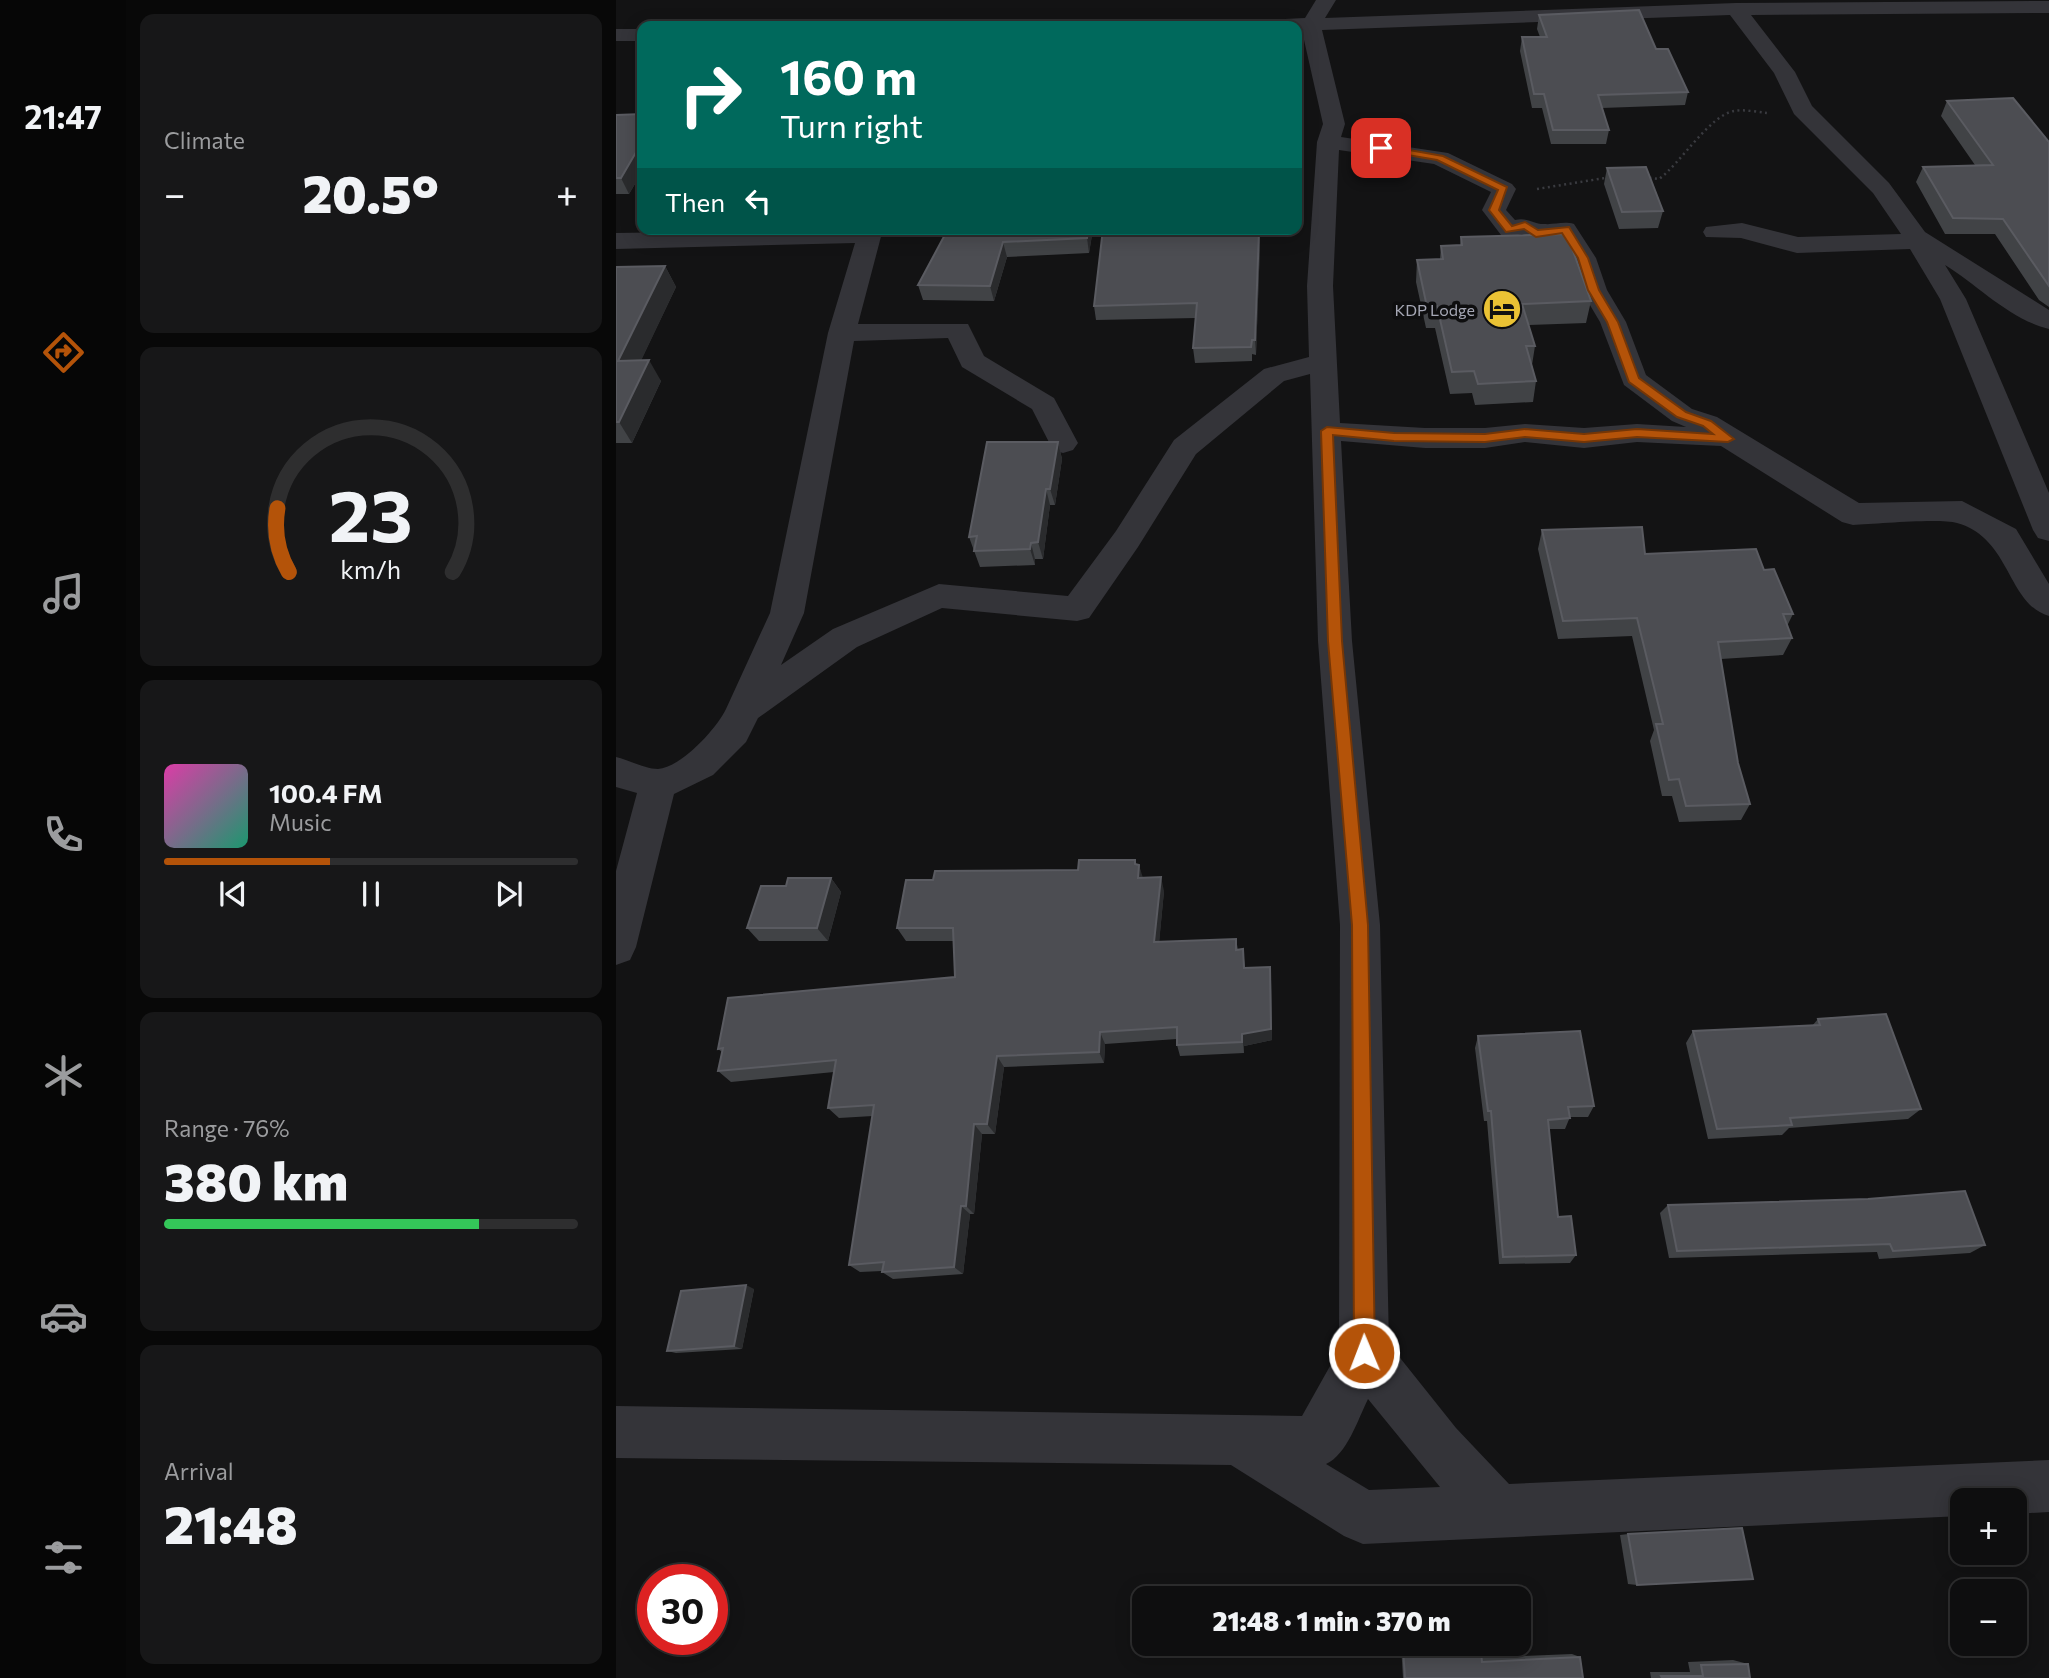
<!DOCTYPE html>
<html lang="en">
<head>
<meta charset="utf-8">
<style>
	:root { --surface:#0e0e0f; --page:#171718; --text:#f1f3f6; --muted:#9b9c9e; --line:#2e2e2f; --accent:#b45309 }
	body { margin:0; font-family:Commissioner,sans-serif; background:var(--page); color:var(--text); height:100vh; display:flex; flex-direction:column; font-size:26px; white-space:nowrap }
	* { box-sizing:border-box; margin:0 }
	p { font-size:23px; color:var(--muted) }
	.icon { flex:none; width:38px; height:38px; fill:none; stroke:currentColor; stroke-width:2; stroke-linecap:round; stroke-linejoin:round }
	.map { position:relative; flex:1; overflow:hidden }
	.side { display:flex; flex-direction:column; gap:14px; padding:14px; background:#080808; width:490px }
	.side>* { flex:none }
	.top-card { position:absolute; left:21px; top:21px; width:665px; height:214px; border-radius:14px; box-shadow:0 4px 18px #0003,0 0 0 2px var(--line); background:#00695c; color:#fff; overflow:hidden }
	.tools { position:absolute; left:1334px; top:1488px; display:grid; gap:14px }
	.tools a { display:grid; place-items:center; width:77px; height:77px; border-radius:14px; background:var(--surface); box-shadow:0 4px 18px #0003,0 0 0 2px var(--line); font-size:35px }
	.speed { position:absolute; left:21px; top:1564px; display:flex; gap:14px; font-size:35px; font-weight:700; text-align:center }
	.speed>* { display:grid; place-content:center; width:91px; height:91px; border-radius:50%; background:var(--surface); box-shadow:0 4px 18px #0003,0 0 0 2px var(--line); line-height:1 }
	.speed .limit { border:10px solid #d22; background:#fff; color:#111 }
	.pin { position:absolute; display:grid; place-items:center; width:60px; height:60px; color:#fff; margin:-30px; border-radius:14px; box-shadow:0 4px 10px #0006 }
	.me { position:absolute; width:77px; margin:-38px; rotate:359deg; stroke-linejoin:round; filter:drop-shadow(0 0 5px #0008) }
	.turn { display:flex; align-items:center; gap:24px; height:147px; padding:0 28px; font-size:32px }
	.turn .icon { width:91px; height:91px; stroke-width:2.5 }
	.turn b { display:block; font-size:49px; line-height:60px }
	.then { display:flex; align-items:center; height:66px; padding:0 28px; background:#0003; gap:14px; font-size:26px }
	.big { font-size:52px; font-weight:800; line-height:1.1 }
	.side .card { flex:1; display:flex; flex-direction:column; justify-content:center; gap:10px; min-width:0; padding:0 24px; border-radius:14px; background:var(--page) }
	.side .dial { align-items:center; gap:0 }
	.dial svg { height:182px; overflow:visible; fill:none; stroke:var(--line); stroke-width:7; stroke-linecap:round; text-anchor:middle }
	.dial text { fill:var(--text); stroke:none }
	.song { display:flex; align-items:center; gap:21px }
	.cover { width:84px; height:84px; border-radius:10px; background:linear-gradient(135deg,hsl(320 70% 55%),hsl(160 70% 35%)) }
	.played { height:7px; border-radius:4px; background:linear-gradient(90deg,var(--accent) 40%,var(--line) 40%) }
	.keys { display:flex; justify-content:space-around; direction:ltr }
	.heat { display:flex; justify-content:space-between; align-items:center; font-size:38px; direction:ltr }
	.charge { height:10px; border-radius:5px; background:linear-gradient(90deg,#34c759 76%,var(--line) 0) }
	.trip { position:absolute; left:516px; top:1586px; width:399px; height:70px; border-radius:14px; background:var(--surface); box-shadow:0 4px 18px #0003,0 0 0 2px var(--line); font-weight:800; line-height:70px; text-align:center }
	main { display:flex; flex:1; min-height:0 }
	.tab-bar { display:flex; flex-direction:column; width:126px; justify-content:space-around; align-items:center; background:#060606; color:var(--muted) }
	.tab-bar .icon { width:49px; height:49px }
	.tab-bar .on { color:var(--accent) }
	.tab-bar b { font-size:32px; color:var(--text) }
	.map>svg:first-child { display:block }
</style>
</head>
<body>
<main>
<nav class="tab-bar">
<b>21:47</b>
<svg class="icon on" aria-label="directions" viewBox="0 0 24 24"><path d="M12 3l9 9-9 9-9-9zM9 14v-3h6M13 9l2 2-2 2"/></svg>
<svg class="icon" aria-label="music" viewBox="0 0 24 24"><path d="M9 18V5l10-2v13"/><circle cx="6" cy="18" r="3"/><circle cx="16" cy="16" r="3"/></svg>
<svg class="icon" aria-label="phone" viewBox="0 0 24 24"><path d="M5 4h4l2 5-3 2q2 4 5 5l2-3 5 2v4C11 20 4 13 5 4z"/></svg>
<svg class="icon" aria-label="climate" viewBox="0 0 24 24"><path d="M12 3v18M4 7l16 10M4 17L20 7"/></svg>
<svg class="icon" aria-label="car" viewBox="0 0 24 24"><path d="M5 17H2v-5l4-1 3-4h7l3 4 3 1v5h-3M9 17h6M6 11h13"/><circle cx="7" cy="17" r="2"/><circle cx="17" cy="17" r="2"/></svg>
<svg class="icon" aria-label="filters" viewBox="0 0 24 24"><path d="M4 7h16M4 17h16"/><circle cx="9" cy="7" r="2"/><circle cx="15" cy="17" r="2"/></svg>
</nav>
<section class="side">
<div class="card"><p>Climate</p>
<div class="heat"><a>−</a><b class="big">20.5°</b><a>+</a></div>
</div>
<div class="card dial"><svg viewBox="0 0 100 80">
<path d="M14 69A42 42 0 1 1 86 69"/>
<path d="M14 69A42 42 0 0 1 9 41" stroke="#b45309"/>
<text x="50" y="56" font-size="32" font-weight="700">23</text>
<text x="50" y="72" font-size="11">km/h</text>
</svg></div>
<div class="card">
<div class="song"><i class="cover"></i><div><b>100.4 FM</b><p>Music</p></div></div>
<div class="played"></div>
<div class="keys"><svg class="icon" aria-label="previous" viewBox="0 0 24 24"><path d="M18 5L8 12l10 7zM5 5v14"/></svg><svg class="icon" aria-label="pause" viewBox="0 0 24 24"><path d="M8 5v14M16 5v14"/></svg><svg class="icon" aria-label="next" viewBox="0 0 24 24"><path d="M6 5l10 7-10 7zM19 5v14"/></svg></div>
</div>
<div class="card"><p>Range · 76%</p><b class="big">380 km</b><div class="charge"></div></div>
<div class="card"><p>Arrival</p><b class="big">21:48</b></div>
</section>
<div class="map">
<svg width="1433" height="1678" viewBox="0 0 1433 1678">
	<rect width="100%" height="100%" fill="#131314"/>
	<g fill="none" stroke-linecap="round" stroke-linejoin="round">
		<g stroke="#3a3b40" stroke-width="2.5" stroke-dasharray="2 3.5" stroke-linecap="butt">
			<path d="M 1028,177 L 1043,179 C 1063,165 1094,115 1118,111 C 1128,109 1141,112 1151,113"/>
			<path d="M 921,189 L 995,177"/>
		</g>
		<g fill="#343439" fill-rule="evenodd">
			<path d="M 700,0 L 720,0 L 709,18 L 1120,3 L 1433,1 L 1433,13 L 1135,15 L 1179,72 L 1196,106 L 1273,183 L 1309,232 L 1433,310 L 1433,329 C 1393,319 1363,286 1329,265 L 1350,299 L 1433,493 L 1433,541 L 1422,538 L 1417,530 L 1324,299 L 1294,249 L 1181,253 L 1125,238 L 1090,237 L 1087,232 L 1090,227 L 1126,223 L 1182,237 L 1285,234 L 1257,193 L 1178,114 L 1158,73 L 1114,15 L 706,30 L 729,124 L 725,137 L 832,153 L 896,184 L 900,189 L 890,210 L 899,220 C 912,217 916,224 928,224 C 938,225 947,221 958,224 L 980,258 L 991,290 L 1010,322 L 1030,375 L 1076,409 L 1101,417 L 1243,503 L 1346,501 L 1400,529 L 1433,584 L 1433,616 C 1391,604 1395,538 1341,523 C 1323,518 1259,524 1237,525 L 1226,522 L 1105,446 L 1021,442 L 968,448 L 909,442 L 869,448 L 809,448 L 725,441 L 736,641 L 764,925 L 773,1344 L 840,1428 L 893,1484 L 1433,1460 L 1433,1512 L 1398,1514 L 1398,1500 L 1346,1500 L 1346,1516 L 747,1544 L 728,1536 L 615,1465 L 0,1458 L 0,1406 L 686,1416 L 723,1350 L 724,925 L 702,641 L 694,374 L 668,381 L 580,454 L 522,547 L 473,618 L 461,621 L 326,608 L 241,647 L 142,718 L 130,742 L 97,775 L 58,794 L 20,947 L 14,960 L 0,965 L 0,871 L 21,793 L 0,787 L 0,757 C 12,760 30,769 42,769 C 66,767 101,728 110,709 L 154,613 L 212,333 L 239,243 L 0,249 L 0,233 L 267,229 L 242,324 L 352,324 L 368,356 L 438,398 L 462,443 L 457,450 L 447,453 L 437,450 L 416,409 L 346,367 L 332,338 L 238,341 L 188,613 L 165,665 L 217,629 L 323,584 L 452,596 L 500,531 L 558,440 L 648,369 L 693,357 L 691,286 L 701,142 L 707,124 L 686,31 L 681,31 L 681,26 L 638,26 L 648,20 L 689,18 ZM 723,150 L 818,164 L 875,192 L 866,210 L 885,235 L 894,237 L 906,234 L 920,240 L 942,237 L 954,258 L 965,290 L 984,322 L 1008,385 L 1056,421 L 1070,427 L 1021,424 L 968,428 L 909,424 L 869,428 L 809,428 L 724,423 L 717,286 ZM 752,1399 L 824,1487 L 753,1490 L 710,1464 C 731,1455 742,1419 752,1399 Z"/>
			<rect x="0" y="29" width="26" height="12"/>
		</g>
	</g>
	<g fill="#414346">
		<path d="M 923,15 L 1040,49 L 1072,92 L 1069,105 L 986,108 L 993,130 L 990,144 L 935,144 L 926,108 L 916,108 L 904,51 L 906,37 L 924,37 L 921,29 Z"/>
		<path d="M 1331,101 L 1433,142 L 1433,307 L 1423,300 L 1379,234 L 1329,234 L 1300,182 L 1307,167 L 1359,165 L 1325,116 Z"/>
		<path d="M 26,114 L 26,172 L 13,194 L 0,194 L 0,115 Z"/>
		<path d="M 991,168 L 1047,211 L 1042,228 L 1003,229 L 988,184 Z"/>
		<path d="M 316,229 L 477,229 L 473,253 L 391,257 L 378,301 L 307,300 L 302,285 L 328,237 L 318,237 Z"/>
		<path d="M 643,231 L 644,245 L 640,355 L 636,354 L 636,361 L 579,363 L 577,348 L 580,318 L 480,320 L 478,306 L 556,235 Z"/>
		<path d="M 845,237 L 975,301 L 970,323 L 913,325 L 919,346 L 916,365 L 920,381 L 917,402 L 859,405 L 856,393 L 834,394 L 819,328 L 810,328 L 800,282 L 801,260 L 824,259 L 825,246 L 844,245 Z"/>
		<path d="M 49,266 L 60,287 L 25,360 L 45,381 L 16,443 L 0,443 L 0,267 Z"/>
		<path d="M 442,442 L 446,459 L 439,505 L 434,505 L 427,559 L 419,559 L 419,565 L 364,567 L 353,537 Z"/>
		<path d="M 926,530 L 1029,554 L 1148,570 L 1177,614 L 1171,626 L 1176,638 L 1167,655 L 1105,659 L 1122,763 L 1134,804 L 1125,820 L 1063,822 L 1056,796 L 1046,796 L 1034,741 L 1038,730 L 1016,636 L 942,639 L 922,549 Z"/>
		<path d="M 520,865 L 523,865 L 526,878 L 548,891 L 543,942 L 620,939 L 622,950 L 627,949 L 629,968 L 654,967 L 655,979 L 656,1040 L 628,1046 L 628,1053 L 564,1056 L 561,1045 L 561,1039 L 489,1044 L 488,1063 L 388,1067 L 379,1134 L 366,1134 L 358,1214 L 354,1214 L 347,1274 L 277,1279 L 266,1272 L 266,1271 L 244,1272 L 233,1265 L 257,1116 L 223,1118 L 212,1108 L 218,1072 L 115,1082 L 102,1071 L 106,1052 L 102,1049 L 339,977 L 338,941 L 290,941 L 281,928 L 317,880 L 462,870 Z"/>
		<path d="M 215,878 L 225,892 L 212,941 L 143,941 L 131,928 L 170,886 Z"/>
		<path d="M 1202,1019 L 1305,1109 L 1292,1119 L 1173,1128 L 1166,1135 L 1092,1139 L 1070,1043 L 1077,1031 L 1196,1026 Z"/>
		<path d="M 862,1036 L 978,1106 L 972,1117 L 954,1117 L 949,1129 L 933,1129 L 942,1217 L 960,1255 L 954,1263 L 883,1264 L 871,1121 L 868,1121 L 859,1048 Z"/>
		<path d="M 1052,1205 L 1369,1245 L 1354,1253 L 1263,1259 L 1261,1252 L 1053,1258 L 1044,1213 Z"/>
		<path d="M 138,1289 L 126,1349 L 60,1353 L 51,1351 Z"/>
		<path d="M 1012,1534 L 1021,1585 L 1012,1584 L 1004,1535 Z"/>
		<path d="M 813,1643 L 864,1643 L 865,1658 L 956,1654 L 964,1657 L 967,1678 L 787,1678 L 785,1645 Z"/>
		<path d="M 1117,1660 L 1132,1664 L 1134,1678 L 1035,1678 L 1034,1672 L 1074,1672 L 1072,1662 Z"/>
	</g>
	<g fill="#2a2b2d">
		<path d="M 26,142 L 26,172 L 13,194 L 5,178 Z"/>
		<path d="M 472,229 L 477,229 L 473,253 L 471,238 Z"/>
		<path d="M 643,231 L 644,245 L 640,355 L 639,340 Z"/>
		<path d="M 387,242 L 391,257 L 378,301 L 374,286 Z"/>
		<path d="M 49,266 L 60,287 L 15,382 L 2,361 Z"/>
		<path d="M 33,360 L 45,381 L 16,443 L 3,422 Z"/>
		<path d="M 442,442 L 446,459 L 439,505 L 434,489 Z"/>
		<path d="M 430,489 L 434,505 L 427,559 L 422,542 Z"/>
		<path d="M 415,543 L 419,559 L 419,565 L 414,549 Z"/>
		<path d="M 519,860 L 522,872 L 523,865 L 527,878 L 525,891 L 519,864 Z"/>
		<path d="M 545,877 L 548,891 L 542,955 L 538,942 Z"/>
		<path d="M 215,878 L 225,892 L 212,941 L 201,928 Z"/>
		<path d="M 654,967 L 655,979 L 656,1040 L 628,1046 L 628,1053 L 626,1034 Z"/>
		<path d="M 484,1032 L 489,1044 L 488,1063 L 483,1052 Z"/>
		<path d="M 381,1056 L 388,1067 L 379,1134 L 371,1124 Z"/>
		<path d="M 358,1124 L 366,1134 L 358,1214 L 350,1206 Z"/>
		<path d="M 345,1206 L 354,1214 L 347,1274 L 338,1267 Z"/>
		<path d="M 130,1285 L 138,1289 L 126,1349 L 118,1346 Z"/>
	</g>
	<g fill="#4c4d52" stroke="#5a5b61" stroke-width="2">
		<path d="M 1023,10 L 1040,49 L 1052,49 L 1072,92 L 982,95 L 993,130 L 937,130 L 928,94 L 918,94 L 906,37 L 931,37 L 923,15 Z"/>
		<path d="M 1397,98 L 1433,142 L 1433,286 L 1387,219 L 1337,218 L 1307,167 L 1377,165 L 1331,101 Z"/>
		<path d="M 26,114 L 26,142 L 5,178 L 0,178 L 0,115 Z"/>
		<path d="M 1030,167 L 1047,211 L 1006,212 L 991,168 Z"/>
		<path d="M 332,229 L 472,229 L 471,238 L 387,242 L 374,286 L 302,285 Z"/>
		<path d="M 487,229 L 555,229 L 555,235 L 643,231 L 639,340 L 636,340 L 635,347 L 577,348 L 581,303 L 478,306 Z"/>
		<path d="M 951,234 L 975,301 L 906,304 L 919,346 L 910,346 L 920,381 L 862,384 L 858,371 L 836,372 L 821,306 L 811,307 L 801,260 L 827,259 L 825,246 L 846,245 L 845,237 Z"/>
		<path d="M 49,266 L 2,361 L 33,360 L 3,422 L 0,422 L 0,267 Z"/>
		<path d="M 371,442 L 442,442 L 434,489 L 430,489 L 422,542 L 415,543 L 414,549 L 358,551 L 361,536 L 353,537 Z"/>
		<path d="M 1026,527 L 1029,554 L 1140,549 L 1148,570 L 1158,569 L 1177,614 L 1167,614 L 1176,638 L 1102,642 L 1122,763 L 1134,804 L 1070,806 L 1063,779 L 1053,780 L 1040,724 L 1047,724 L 1021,618 L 947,621 L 926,530 Z"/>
		<path d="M 463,860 L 519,860 L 519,864 L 523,865 L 522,878 L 545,877 L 538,942 L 620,939 L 620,950 L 627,949 L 628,968 L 654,967 L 655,1029 L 626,1034 L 626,1042 L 561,1045 L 561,1027 L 484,1032 L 483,1052 L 381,1056 L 371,1124 L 358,1124 L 350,1206 L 345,1206 L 338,1267 L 266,1272 L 268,1262 L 233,1265 L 258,1105 L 212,1108 L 220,1060 L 102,1071 L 107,1048 L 102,1049 L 112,998 L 339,977 L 337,928 L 281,928 L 290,880 L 317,880 L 319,871 L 462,870 Z"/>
		<path d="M 172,878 L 215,878 L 201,928 L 131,928 L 145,886 L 170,886 Z"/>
		<path d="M 1270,1014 L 1305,1109 L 1174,1118 L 1176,1125 L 1101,1129 L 1077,1031 L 1204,1025 L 1202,1019 Z"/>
		<path d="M 964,1031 L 978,1106 L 952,1107 L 954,1118 L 932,1120 L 942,1217 L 955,1216 L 960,1255 L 887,1257 L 875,1111 L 872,1111 L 862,1036 Z"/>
		<path d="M 1349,1191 L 1369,1245 L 1277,1251 L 1274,1244 L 1061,1251 L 1052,1205 L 1252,1199 Z"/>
		<path d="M 130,1285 L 118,1346 L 51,1351 L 65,1291 Z"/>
		<path d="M 1126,1528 L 1137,1579 L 1021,1585 L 1012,1534 Z"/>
		<path d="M 855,1643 L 864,1643 L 866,1662 L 964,1657 L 967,1678 L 789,1678 L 787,1648 Z"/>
		<path d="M 1132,1664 L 1134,1678 L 1046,1678 L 1045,1676 L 1087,1676 L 1085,1665 Z"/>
	</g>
	<path fill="#b45309" stroke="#753606" stroke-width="2" d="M 765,145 L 827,156 L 891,187 L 883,210 L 896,226 L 909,222 L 922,230 L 953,227 L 972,258 L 983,290 L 1002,322 L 1023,378 L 1070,412 L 1095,421 L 1118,439 L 1112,442 L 1021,437 L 968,442 L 909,437 L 869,442 L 778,441 L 717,435 L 726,641 L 752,925 L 759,1353 L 756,1361 L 748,1364 L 741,1361 L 738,1353 L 736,925 L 712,641 L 705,431 L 711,427 L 778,433 L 869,434 L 909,429 L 968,434 L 1021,429 L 1097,434 L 1087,426 L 1061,417 L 1013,382 L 991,322 L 972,290 L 962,258 L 946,233 L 920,237 L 908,229 L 890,232 L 873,210 L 882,190 L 821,160 L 762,150 Z"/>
	<defs>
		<g id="hotel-disc" transform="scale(2.0125)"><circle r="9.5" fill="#eac234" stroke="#0e0e0f"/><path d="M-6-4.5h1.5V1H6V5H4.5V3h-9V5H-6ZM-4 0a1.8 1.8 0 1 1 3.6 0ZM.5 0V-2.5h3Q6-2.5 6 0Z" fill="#111"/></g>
	</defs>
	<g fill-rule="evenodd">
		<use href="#hotel-disc" x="886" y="309"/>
	</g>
	<g text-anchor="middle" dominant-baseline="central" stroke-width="7" stroke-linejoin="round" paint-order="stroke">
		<g font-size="16" fill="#a5a7b4" stroke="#0e0e0f" text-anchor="end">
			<text x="859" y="309">KDP Lodge</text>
		</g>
	</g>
</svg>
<div class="tools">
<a>+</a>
<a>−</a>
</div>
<div class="speed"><div class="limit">30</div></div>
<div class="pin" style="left:765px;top:148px;background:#d93025"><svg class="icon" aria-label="arrive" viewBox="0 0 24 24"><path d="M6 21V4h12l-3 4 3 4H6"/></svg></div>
<svg class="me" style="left:748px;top:1353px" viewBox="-20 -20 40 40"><circle r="17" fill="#b45309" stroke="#fff" stroke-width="3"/><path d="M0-11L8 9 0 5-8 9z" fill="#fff"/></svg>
<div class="trip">21:48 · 1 min · 370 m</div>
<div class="top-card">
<div class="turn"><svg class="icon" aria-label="right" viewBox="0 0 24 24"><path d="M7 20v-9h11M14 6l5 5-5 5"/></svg><div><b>160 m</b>Turn right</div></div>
<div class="then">Then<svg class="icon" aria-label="left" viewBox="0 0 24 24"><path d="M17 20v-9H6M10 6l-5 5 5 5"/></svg></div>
</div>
</div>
</main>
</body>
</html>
